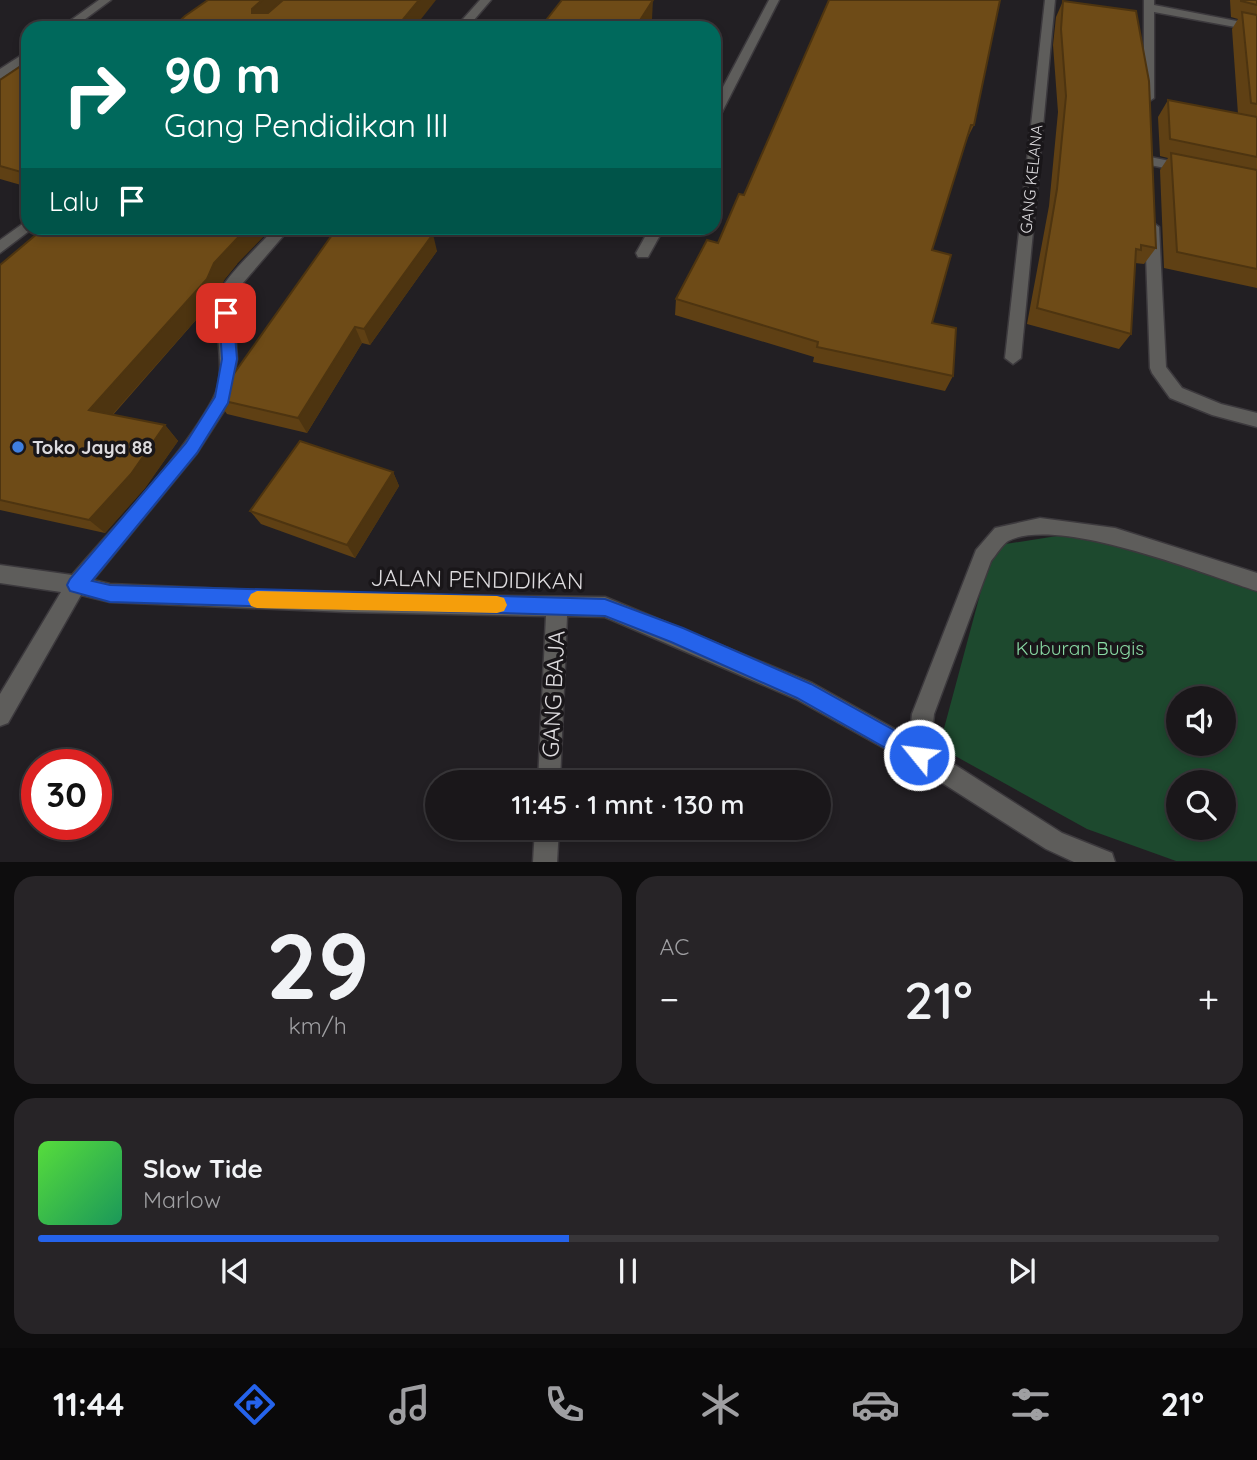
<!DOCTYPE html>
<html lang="id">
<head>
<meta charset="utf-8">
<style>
	:root { --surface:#1a171a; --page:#272427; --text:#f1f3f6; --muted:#9f9fa2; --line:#383639; --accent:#2563eb }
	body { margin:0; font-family:Quicksand,sans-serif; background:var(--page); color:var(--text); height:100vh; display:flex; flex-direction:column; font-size:26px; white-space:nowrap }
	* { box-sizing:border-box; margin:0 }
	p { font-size:23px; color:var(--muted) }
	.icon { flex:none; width:38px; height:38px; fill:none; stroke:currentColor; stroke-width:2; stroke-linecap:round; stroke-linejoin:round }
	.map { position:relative; height:862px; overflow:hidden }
	.details { display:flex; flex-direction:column; gap:14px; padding:14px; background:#0e0d0e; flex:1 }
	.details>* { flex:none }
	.banner { position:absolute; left:21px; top:21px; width:700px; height:214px; border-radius:21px; box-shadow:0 4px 10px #0003,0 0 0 2px var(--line); background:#00695c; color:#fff; overflow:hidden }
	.fabs { position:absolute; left:1166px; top:686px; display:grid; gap:14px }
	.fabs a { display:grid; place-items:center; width:70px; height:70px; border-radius:50%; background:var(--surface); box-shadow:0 4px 10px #0003,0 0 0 2px var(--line); font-size:35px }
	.speed { position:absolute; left:21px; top:749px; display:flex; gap:14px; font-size:35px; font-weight:700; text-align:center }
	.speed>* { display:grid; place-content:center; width:91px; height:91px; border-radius:50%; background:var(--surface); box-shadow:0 4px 10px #0003,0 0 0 2px var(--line); line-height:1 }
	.speed .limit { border:10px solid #d22; background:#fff; color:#111 }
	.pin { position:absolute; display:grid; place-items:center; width:60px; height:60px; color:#fff; margin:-30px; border-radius:14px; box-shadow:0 4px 10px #0006 }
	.me { position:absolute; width:77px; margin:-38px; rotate:299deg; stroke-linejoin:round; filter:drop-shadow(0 0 5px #0008) }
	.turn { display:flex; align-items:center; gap:24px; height:147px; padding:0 28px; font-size:32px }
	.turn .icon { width:91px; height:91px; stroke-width:2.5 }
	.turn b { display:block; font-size:49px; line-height:60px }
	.then { display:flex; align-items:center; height:66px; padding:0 28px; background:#0003; gap:14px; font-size:26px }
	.big { font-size:52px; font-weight:600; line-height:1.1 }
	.details .card { flex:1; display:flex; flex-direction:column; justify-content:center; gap:10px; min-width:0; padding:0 24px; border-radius:21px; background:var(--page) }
	.details .dial { align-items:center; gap:0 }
	.dial b { font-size:91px; line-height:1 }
	.song { display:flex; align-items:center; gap:21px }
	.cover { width:84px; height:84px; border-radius:10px; background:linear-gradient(135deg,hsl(110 70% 55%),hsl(150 70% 35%)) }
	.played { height:7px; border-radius:4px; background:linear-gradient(90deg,var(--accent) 45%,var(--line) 45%) }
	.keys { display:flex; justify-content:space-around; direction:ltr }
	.heat { display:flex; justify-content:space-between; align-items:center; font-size:38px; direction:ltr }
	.details .tiles { flex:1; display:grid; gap:14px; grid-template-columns:1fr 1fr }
	.card:last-child { grid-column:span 2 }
	.trip { position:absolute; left:425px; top:770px; width:406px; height:70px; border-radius:35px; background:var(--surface); box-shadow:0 4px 10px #0003,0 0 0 2px var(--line); font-weight:600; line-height:70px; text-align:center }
	.tabs { display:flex; height:112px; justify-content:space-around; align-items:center; background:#0a090a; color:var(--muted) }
	.tabs .icon { width:49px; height:49px }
	.tabs .current { color:var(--accent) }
	.tabs b { font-size:32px; color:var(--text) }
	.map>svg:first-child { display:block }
</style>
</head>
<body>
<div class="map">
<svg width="1257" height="862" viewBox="0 0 1257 862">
	<rect width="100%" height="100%" fill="#221f23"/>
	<path fill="#1d492e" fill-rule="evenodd" d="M 1082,532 L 1257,591 L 1257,861 L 1176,861 L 1087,829 L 939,747 L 993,546 ZM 1178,698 L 1223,698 L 1223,744 L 1178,744 ZM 1178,782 L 1223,782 L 1223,828 L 1178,828 Z"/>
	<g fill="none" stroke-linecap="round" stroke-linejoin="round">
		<g stroke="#3c393d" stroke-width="3">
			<path id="service" d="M 1040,518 L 1115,528 L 1257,573 L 1257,591 C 1204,574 1058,515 1008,541 C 1002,545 996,555 991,561 L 934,714 L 930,755 L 927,763 L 919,766 L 911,763 L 908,755 L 912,714 L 976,550 L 995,528 Z"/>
		</g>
		<g stroke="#3c393d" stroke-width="3">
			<g id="minor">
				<path d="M 99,0 L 111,0 L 73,28 L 60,28 Z"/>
				<path d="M 480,0 L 491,0 L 467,28 L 455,28 Z"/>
				<path d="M 769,0 L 779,0 L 720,116 L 714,120 L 714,104 Z"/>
				<path d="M 1045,0 L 1055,0 L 1021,358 L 1013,364 L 1005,358 Z"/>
				<path d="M 1144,0 L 1154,0 L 1154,5 L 1257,25 L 1257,31 L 1154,12 L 1154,98 L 1148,102 L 1144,101 Z"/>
				<path d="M 28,51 L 28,60 L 0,79 L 0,69 Z"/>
				<path d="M 1150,157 L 1190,165 L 1192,168 L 1185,172 L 1145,164 L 1143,161 Z"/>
				<path d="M 28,220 L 28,228 L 33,228 L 0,253 L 0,240 Z"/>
				<path d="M 1152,222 L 1159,227 L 1166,367 L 1182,388 L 1221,404 L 1257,413 L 1257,427 L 1212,415 L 1170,398 L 1152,373 L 1150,368 L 1145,227 Z"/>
				<path d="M 275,228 L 290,228 L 236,291 L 234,313 L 237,359 L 229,403 L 197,453 L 93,580 L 110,584 L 346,594 L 605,597 L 812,683 L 927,747 L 1062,833 L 1112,853 L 1115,862 L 1074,862 L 1046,849 L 911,763 L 796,699 L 605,617 L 567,616 L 560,782 L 538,782 L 546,616 L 346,612 L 110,602 L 81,595 L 8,723 L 0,726 L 0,694 L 61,592 L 0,583 L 0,565 L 72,575 C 117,522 180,460 213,399 C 231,366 207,319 222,288 C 231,271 262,243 275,228 Z"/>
				<path d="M 650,228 L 664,228 L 648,257 L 638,257 L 636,253 Z"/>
				<path d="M 535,828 L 559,828 L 557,862 L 533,862 Z"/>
			</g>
		</g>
		<use href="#service" fill="#5e5d5b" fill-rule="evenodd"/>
		<use href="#minor" fill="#5e5d5b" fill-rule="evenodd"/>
	</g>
	<g fill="#5f4014">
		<path d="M 829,0 L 974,125 L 966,141 L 932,250 L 932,323 L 953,376 L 945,391 L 813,362 L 814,357 L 675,315 L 676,299 L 718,243 L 744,195 Z"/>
		<path d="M 1230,0 L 1257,0 L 1257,288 L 1164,268 L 1160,170 L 1168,158 L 1160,156 L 1158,117 L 1168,100 L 1238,114 L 1232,29 L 1238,19 L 1231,17 Z"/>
		<path d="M 1063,1 L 1156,248 L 1144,264 L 1135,263 L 1131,334 L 1119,349 L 1027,324 L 1049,206 L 1058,112 L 1053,45 L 1056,17 Z"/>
		<path d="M 28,62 L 28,187 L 0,179 L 0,80 Z"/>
		<path d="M 337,228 L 418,228 L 416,230 L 437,251 L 370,345 L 362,343 L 307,433 L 227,414 L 216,399 Z"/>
		<path d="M 237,264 L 224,280 L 217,296 L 113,415 L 165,425 L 178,441 L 145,488 L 105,533 L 0,510 L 0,265 Z"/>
		<path d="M 393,472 L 399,486 L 355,558 L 261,524 L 250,511 Z"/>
	</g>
	<g fill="#4d3410">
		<path d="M 262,0 L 288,0 L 258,26 L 252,13 L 252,9 Z"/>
		<path d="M 419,0 L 436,0 L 414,28 L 396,28 Z"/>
		<path d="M 653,0 L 652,19 L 646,28 L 635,28 Z"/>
		<path d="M 247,228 L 272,228 L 237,264 L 224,280 L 217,296 L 103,425 L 89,410 L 228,247 Z"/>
		<path d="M 433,234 L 437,251 L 370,345 L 364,329 Z"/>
		<path d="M 355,327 L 362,343 L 307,433 L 298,418 Z"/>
		<path d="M 165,425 L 178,441 L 145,488 L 105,533 L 89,520 Z"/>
		<path d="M 393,472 L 399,486 L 355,558 L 347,545 Z"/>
	</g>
	<g fill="#6e4b17" stroke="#4d3410" stroke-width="2">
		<path d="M 208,0 L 262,0 L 252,9 L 252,13 L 268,13 L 283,0 L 419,0 L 396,28 L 172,28 L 185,16 Z"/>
		<path d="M 562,0 L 653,0 L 635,28 L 540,28 Z"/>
		<path d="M 829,0 L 1000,0 L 974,125 L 971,125 L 932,250 L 951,255 L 932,323 L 956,328 L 953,376 L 817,347 L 818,342 L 676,299 L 707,240 L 718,243 L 739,194 L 744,195 Z"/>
		<path d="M 1241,0 L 1257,0 L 1257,5 L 1241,1 Z"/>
		<path d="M 1063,1 L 1136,11 L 1149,81 L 1156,248 L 1141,245 L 1141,250 L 1136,249 L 1131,334 L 1037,308 L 1057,189 L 1066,96 L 1061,29 Z"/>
		<path d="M 1242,12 L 1257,15 L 1257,104 L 1251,103 Z"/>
		<path d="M 27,62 L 28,62 L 28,174 L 0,166 L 0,80 Z"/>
		<path d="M 1168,100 L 1257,117 L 1257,157 L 1170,139 Z"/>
		<path d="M 1171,153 L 1257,170 L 1257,269 L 1177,252 Z"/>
		<path d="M 44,228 L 247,228 L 214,263 L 207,279 L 89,410 L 165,425 L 131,474 L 89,520 L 0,500 L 0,265 Z"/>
		<path d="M 337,228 L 408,228 L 433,234 L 364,329 L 355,327 L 298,418 L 216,399 Z"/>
		<path d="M 300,441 L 393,472 L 347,545 L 250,511 Z"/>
	</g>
	<path fill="#2563eb" stroke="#184099" stroke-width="2" d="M 226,307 L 233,313 L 237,359 L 228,403 L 197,453 L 92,581 L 110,585 L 605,599 L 683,628 L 811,684 L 926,748 L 929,755 L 926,763 L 919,766 L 912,763 L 797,698 L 671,642 L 605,616 L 110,602 L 70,591 L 67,585 L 70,579 L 186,443 L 215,397 L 222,359 L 219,313 Z"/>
	<path fill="#f59e0b" d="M 257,591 L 497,596 L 504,598 L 507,605 L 504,611 L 497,613 L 257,608 L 251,606 L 248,600 L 251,594 Z"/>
	<circle fill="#3f7fe0" stroke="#191619" stroke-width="2.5" cx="18" cy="447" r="7"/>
	<g text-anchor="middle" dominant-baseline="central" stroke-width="7" stroke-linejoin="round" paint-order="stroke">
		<g font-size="16" fill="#dddbde" stroke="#191619">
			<text transform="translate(1031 179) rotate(-84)">GANG KELANA</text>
		</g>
		<g font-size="19" font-weight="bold" fill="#dddbde" stroke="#191619" text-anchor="start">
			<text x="32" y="447">Toko Jaya 88</text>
		</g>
		<g font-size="19" fill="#89daa4" stroke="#191619">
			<text x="1080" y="648">Kuburan Bugis</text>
		</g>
		<g font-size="23" fill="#dddbde" stroke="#191619">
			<text transform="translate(477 579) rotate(1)">JALAN PENDIDIKAN</text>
			<text transform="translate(553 694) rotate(-87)">GANG BAJA</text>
		</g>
	</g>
</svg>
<div class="fabs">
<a><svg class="icon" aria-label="sound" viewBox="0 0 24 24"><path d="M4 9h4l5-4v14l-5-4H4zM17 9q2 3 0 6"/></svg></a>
<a><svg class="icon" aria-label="search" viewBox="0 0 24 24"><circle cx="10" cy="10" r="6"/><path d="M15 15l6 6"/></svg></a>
</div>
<div class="speed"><div class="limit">30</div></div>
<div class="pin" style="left:226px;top:313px;background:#d93025"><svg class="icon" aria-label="arrive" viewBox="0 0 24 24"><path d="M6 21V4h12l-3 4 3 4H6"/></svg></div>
<svg class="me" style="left:919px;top:755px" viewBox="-20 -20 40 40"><circle r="17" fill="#2563eb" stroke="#fff" stroke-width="3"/><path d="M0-11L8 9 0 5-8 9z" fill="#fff"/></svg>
<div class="trip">11:45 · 1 mnt · 130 m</div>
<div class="banner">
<div class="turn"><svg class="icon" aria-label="right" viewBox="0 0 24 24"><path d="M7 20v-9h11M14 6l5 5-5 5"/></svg><div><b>90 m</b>Gang Pendidikan III</div></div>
<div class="then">Lalu<svg class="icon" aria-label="arrive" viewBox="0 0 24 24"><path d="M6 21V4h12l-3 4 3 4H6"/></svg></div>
</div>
</div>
<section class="details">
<div class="tiles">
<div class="card dial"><b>29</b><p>km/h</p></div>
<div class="card"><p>AC</p>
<div class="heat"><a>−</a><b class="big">21°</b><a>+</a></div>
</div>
<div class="card">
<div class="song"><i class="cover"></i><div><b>Slow Tide</b><p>Marlow</p></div></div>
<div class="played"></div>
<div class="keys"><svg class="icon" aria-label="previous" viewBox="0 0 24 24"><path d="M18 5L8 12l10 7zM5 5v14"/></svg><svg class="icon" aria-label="pause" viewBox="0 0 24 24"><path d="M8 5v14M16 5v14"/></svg><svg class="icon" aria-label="next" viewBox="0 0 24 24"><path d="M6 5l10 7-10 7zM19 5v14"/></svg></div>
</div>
</div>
</section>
<nav class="tabs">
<b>11:44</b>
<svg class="icon current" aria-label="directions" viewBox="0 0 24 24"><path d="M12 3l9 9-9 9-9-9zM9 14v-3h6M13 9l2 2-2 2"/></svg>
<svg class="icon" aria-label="music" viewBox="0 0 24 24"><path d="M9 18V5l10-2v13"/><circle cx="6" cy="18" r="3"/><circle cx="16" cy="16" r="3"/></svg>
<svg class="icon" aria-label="phone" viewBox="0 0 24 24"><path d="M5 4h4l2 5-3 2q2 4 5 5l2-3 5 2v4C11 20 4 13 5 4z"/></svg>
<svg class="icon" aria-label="climate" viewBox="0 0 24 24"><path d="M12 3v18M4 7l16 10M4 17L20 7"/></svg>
<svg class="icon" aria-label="car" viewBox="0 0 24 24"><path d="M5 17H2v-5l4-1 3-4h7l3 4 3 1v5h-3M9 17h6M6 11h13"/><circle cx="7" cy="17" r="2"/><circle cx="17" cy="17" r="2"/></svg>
<svg class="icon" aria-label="filters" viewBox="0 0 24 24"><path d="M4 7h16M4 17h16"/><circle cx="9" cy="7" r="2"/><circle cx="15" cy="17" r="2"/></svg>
<b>21°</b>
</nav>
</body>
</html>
